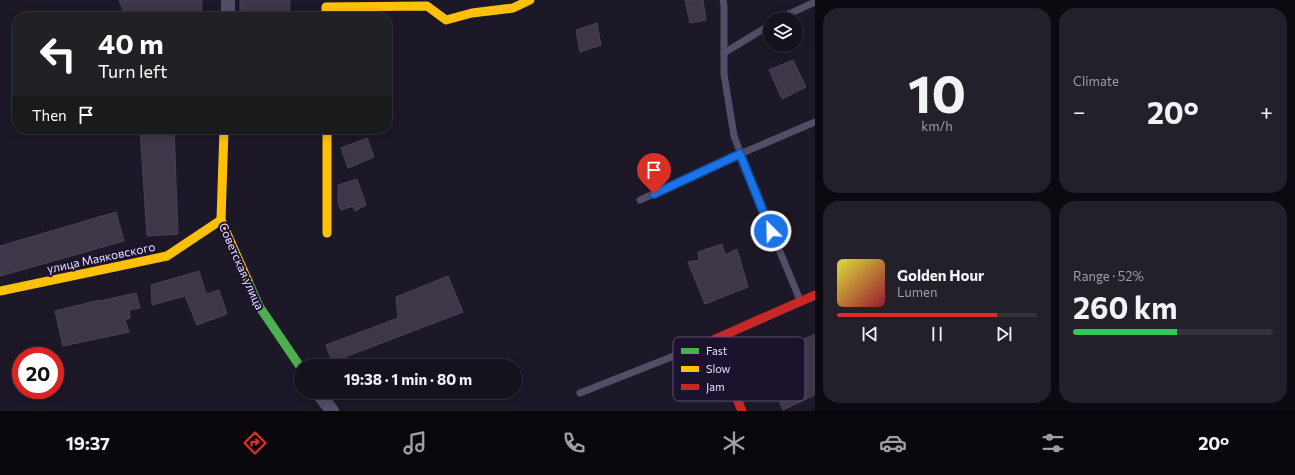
<!DOCTYPE html>
<html lang="en">
<head>
<meta charset="utf-8">
<style>
	:root { --surface:#16121d; --page:#23202a; --text:#f1f3f6; --muted:#9e9ea4; --line:#35323b; --accent:#d93025 }
	body { margin:0; font-family:Commissioner,sans-serif; background:var(--page); color:var(--text); height:100vh; display:flex; flex-direction:column; font-size:15px; white-space:nowrap }
	* { box-sizing:border-box; margin:0 }
	p { font-size:13px; color:var(--muted) }
	.icon { flex:none; width:22px; height:22px; fill:none; stroke:currentColor; stroke-width:2; stroke-linecap:round; stroke-linejoin:round }
	.map { position:relative; flex:1; overflow:hidden }
	.panel { display:flex; flex-direction:column; gap:8px; padding:8px; background:#0c0a10; width:480px }
	.panel>* { flex:none }
	.banner { position:absolute; left:12px; top:12px; width:380px; height:122px; border-radius:16px; box-shadow:0 2px 10px #0003,0 0 0 1px var(--line); background:#202124; color:#fff; overflow:hidden }
	.tools { position:absolute; left:763px; top:12px; display:grid; gap:8px }
	.tools a { display:grid; place-items:center; width:40px; height:40px; border-radius:50%; background:var(--surface); box-shadow:0 2px 10px #0003,0 0 0 1px var(--line); font-size:20px }
	.speed { position:absolute; left:12px; top:347px; display:flex; gap:8px; font-size:20px; font-weight:700; text-align:center }
	.speed>* { display:grid; place-content:center; width:52px; height:52px; border-radius:50%; background:var(--surface); box-shadow:0 2px 10px #0003,0 0 0 1px var(--line); line-height:1 }
	.speed .limit { border:6px solid #d22; background:#fff; color:#111 }
	.pin { position:absolute; display:grid; place-items:center; width:34px; height:34px; color:#fff; margin:-41px -17px; border-radius:50% 50% 50% 0; rotate:-45deg; box-shadow:0 0 4px #0007 }
	.pin .icon { rotate:45deg }
	.me { position:absolute; width:44px; margin:-22px; rotate:337deg; stroke-linejoin:round; filter:drop-shadow(0 0 3px #0008) }
	.turn { display:flex; align-items:center; gap:14px; height:84px; padding:0 20px; font-size:18px }
	.turn .icon { width:52px; height:52px; stroke-width:2.5 }
	.turn b { display:block; font-size:28px; line-height:34px }
	.then { display:flex; align-items:center; height:38px; padding:0 20px; background:#0003; gap:8px; font-size:15px }
	.big { font-size:30px; font-weight:700; line-height:1.1 }
	.panel .widget { flex:1; display:flex; flex-direction:column; justify-content:center; gap:6px; min-width:0; padding:0 14px; border-radius:16px; background:var(--page) }
	.panel .dial { align-items:center; gap:0 }
	.dial b { font-size:52px; line-height:1 }
	.song { display:flex; align-items:center; gap:12px }
	.cover { width:48px; height:48px; border-radius:6px; background:linear-gradient(135deg,hsl(60 70% 55%),hsl(350 70% 35%)) }
	.played { height:4px; border-radius:2px; background:linear-gradient(90deg,var(--accent) 80%,var(--line) 80%) }
	.keys { display:flex; justify-content:space-around; direction:ltr }
	.heat { display:flex; justify-content:space-between; align-items:center; font-size:22px; direction:ltr }
	.charge { height:6px; border-radius:3px; background:linear-gradient(90deg,#34c759 52%,var(--line) 0) }
	.panel .tiles { flex:1; display:grid; gap:8px; grid-template-columns:repeat(2,1fr) }
	.trip { position:absolute; left:294px; top:359px; width:228px; height:40px; border-radius:20px; background:var(--surface); box-shadow:0 2px 10px #0003,0 0 0 1px var(--line); font-weight:700; line-height:40px; text-align:center }
	.menu { display:flex; height:64px; justify-content:space-around; align-items:center; background:#09070c; color:var(--muted) }
	.menu .icon { width:28px; height:28px }
	.menu .current { color:var(--accent) }
	.menu b { font-size:18px; color:var(--text) }
	main { display:flex; flex:1; min-height:0 }
	.map>svg:first-child { display:block }
</style>
</head>
<body>
<main>
<div class="map">
<svg width="815" height="411" viewBox="0 0 815 411">
	<rect width="100%" height="100%" fill="#1d1827"/>
	<g fill="#3d3748" stroke="#4b4359">
		<path d="M 119,0 L 202,0 L 201,17 L 126,17 Z"/>
		<path d="M 240,0 L 290,0 L 289,17 L 240,17 Z"/>
		<path d="M 685,0 L 703,0 L 706,20 L 690,23 Z"/>
		<path d="M 597,23 L 601,45 L 580,52 L 576,30 Z"/>
		<path d="M 793,60 L 806,87 L 782,99 L 769,70 Z"/>
		<path d="M 140,129 L 174,129 L 178,234 L 147,236 Z"/>
		<path d="M 367,138 L 374,157 L 348,168 L 341,148 Z"/>
		<path d="M 357,179 L 366,205 L 355,211 L 353,206 L 341,210 L 338,203 L 338,185 Z"/>
		<path d="M 116,212 L 124,241 L 0,276 L 0,246 Z"/>
		<path d="M 722,244 L 725,255 L 737,249 L 748,287 L 705,304 L 688,262 L 699,260 L 698,252 Z"/>
		<path d="M 199,271 L 206,294 L 219,290 L 227,314 L 197,325 L 185,296 L 152,305 L 151,285 Z"/>
		<path d="M 448,276 L 463,312 L 332,362 L 326,345 L 398,318 L 396,297 Z"/>
		<path d="M 136,293 L 140,308 L 129,310 L 130,318 L 125,320 L 129,332 L 63,346 L 55,311 L 100,300 L 100,301 Z"/>
		<path d="M 815,334 L 815,395 L 783,410 L 764,367 L 800,350 L 797,342 Z"/>
	</g>
	<g fill="none" stroke-linecap="round" stroke-linejoin="round">
		<g stroke="#534d67" stroke-width="7">
			<path d="M 723,0 L 724,6 L 724,74 L 734,136 L 754,189 L 800,300"/>
			<path d="M 780,19 L 789,14 L 815,2"/>
			<path d="M 724,53 L 770,25"/>
			<path d="M 640,200 L 740,154 L 815,122"/>
			<path d="M 580,393 L 712,341"/>
		</g>
		<g stroke="#534d67" stroke-width="14">
			<path d="M 228,17 L 228,0"/>
			<path d="M 318,392 L 332,411"/>
		</g>
		<path stroke="#4caf50" stroke-width="9" d="M 248,281 L 259,306 L 301,368"/>
		<g stroke="#ffc107" stroke-width="9">
			<path d="M 326,17 L 326,7 L 427,6 L 446,20 L 472,13 L 513,8 L 530,0"/>
			<path d="M 224,129 L 221,220 L 248,281"/>
			<path d="M 327,129 L 327,233"/>
			<path d="M 0,291 L 167,256 L 221,220"/>
		</g>
		<path stroke="#c62828" stroke-width="9" d="M 742,411 L 713,340 L 815,295"/>
	</g>
	<g fill="none" stroke-linecap="round" stroke-linejoin="round">
		<g stroke="#114b97" stroke-width="10">
			<path id="route" d="M 654,194 L 740,154 L 771,231"/>
		</g>
		<use href="#route" stroke="#1a73e8" stroke-width="7"/>
	</g>
	<g text-anchor="middle" dominant-baseline="central" stroke-width="4" stroke-linejoin="round" paint-order="stroke">
		<g font-size="12" fill="#e7deff" stroke="#1b122d">
			<text transform="translate(101 257) rotate(-12)">улица Маяковского</text>
			<text transform="translate(242 266) rotate(66)">Советская улица</text>
		</g>
	</g>
	<rect x="673" y="337" width="132" height="64" rx="6" fill="#1b122d" stroke="#584f6c" stroke-width="1"/>
	<rect x="681" y="348" width="18" height="6" fill="#4caf50"/>
	<rect x="681" y="366" width="18" height="6" fill="#ffc107"/>
	<rect x="681" y="384" width="18" height="6" fill="#c62828"/>
	<g font-size="11" fill="#e7deff">
		<text x="706" y="355">Fast</text>
		<text x="706" y="373">Slow</text>
		<text x="706" y="391">Jam</text>
	</g>
</svg>
<div class="tools">
<a><svg class="icon" aria-label="layers" viewBox="0 0 24 24"><path d="M12 4l9 5-9 5-9-5zM3 14l9 5 9-5"/></svg></a>
</div>
<div class="speed"><div class="limit">20</div></div>
<div class="pin" style="left:654px;top:194px;background:#d93025"><svg class="icon" aria-label="arrive" viewBox="0 0 24 24"><path d="M6 21V4h12l-3 4 3 4H6"/></svg></div>
<svg class="me" style="left:771px;top:231px" viewBox="-20 -20 40 40"><circle r="17" fill="#1a73e8" stroke="#fff" stroke-width="3"/><path d="M0-11L8 9 0 5-8 9z" fill="#fff"/></svg>
<div class="trip">19:38 · 1 min · 80 m</div>
<div class="banner">
<div class="turn"><svg class="icon" aria-label="left" viewBox="0 0 24 24"><path d="M17 20v-9H6M10 6l-5 5 5 5"/></svg><div><b>40 m</b>Turn left</div></div>
<div class="then">Then<svg class="icon" aria-label="arrive" viewBox="0 0 24 24"><path d="M6 21V4h12l-3 4 3 4H6"/></svg></div>
</div>
</div>
<section class="panel">
<div class="tiles">
<div class="widget dial"><b>10</b><p>km/h</p></div>
<div class="widget"><p>Climate</p>
<div class="heat"><a>−</a><b class="big">20°</b><a>+</a></div>
</div>
<div class="widget">
<div class="song"><i class="cover"></i><div><b>Golden Hour</b><p>Lumen</p></div></div>
<div class="played"></div>
<div class="keys"><svg class="icon" aria-label="previous" viewBox="0 0 24 24"><path d="M18 5L8 12l10 7zM5 5v14"/></svg><svg class="icon" aria-label="pause" viewBox="0 0 24 24"><path d="M8 5v14M16 5v14"/></svg><svg class="icon" aria-label="next" viewBox="0 0 24 24"><path d="M6 5l10 7-10 7zM19 5v14"/></svg></div>
</div>
<div class="widget"><p>Range · 52%</p><b class="big">260 km</b><div class="charge"></div></div>
</div>
</section>
</main>
<nav class="menu">
<b>19:37</b>
<svg class="icon current" aria-label="directions" viewBox="0 0 24 24"><path d="M12 3l9 9-9 9-9-9zM9 14v-3h6M13 9l2 2-2 2"/></svg>
<svg class="icon" aria-label="music" viewBox="0 0 24 24"><path d="M9 18V5l10-2v13"/><circle cx="6" cy="18" r="3"/><circle cx="16" cy="16" r="3"/></svg>
<svg class="icon" aria-label="phone" viewBox="0 0 24 24"><path d="M5 4h4l2 5-3 2q2 4 5 5l2-3 5 2v4C11 20 4 13 5 4z"/></svg>
<svg class="icon" aria-label="climate" viewBox="0 0 24 24"><path d="M12 3v18M4 7l16 10M4 17L20 7"/></svg>
<svg class="icon" aria-label="car" viewBox="0 0 24 24"><path d="M5 17H2v-5l4-1 3-4h7l3 4 3 1v5h-3M9 17h6M6 11h13"/><circle cx="7" cy="17" r="2"/><circle cx="17" cy="17" r="2"/></svg>
<svg class="icon" aria-label="filters" viewBox="0 0 24 24"><path d="M4 7h16M4 17h16"/><circle cx="9" cy="7" r="2"/><circle cx="15" cy="17" r="2"/></svg>
<b>20°</b>
</nav>
</body>
</html>
